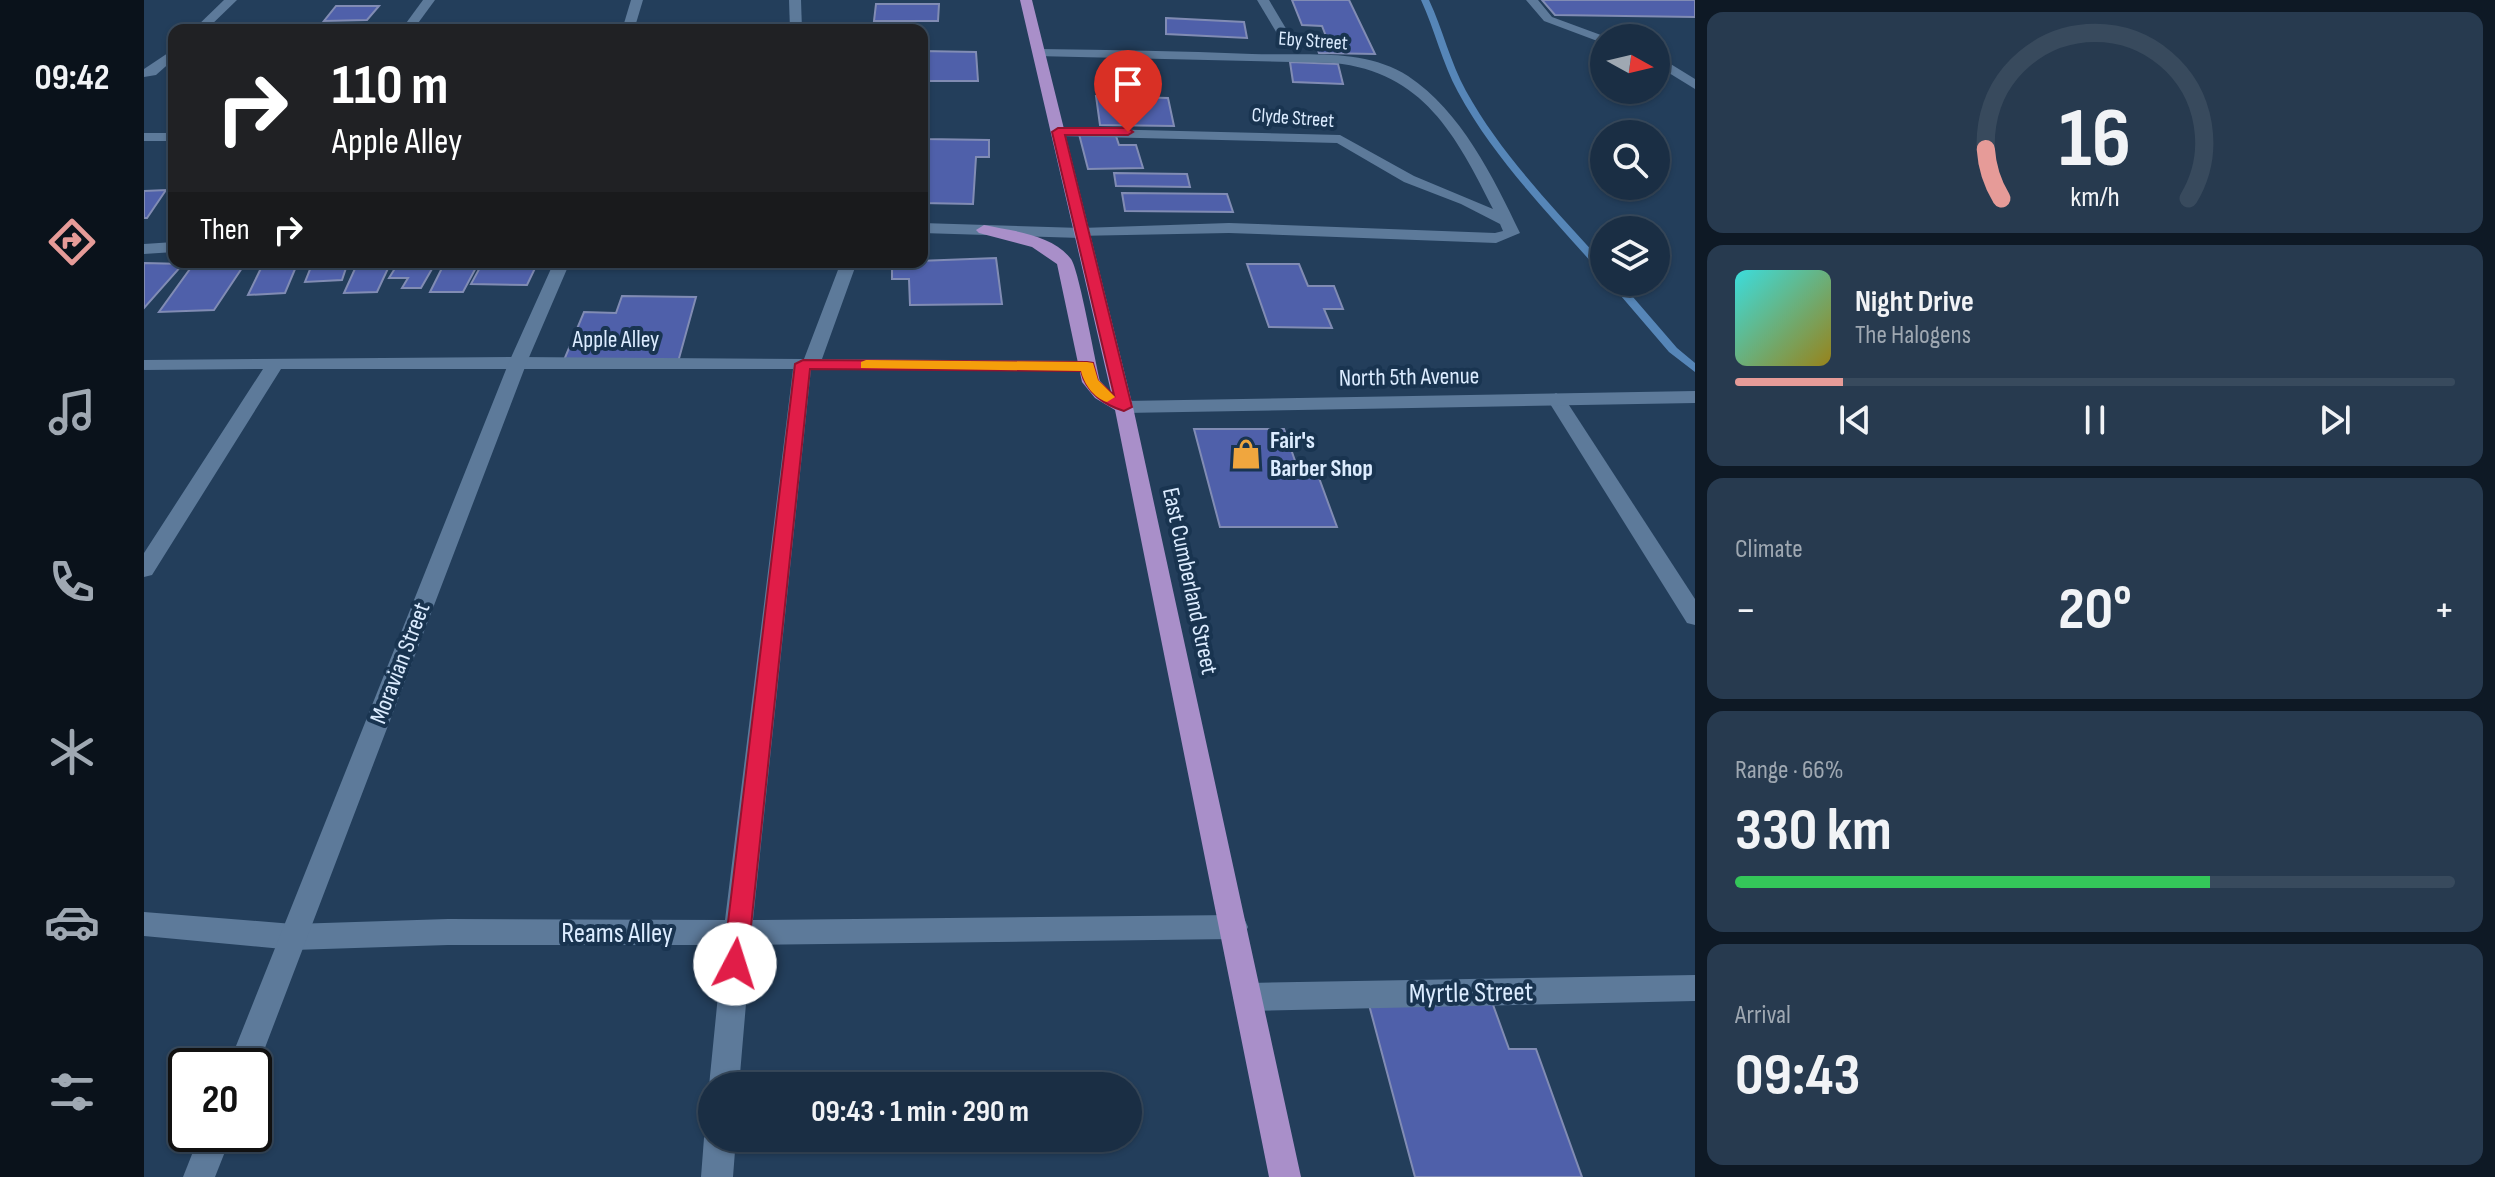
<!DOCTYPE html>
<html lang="en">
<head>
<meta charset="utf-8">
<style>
	:root { --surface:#1a2e44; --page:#273a4f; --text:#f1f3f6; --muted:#9fa8b2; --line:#384a5d; --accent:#e69b98 }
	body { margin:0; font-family:"Sofia Sans Condensed",sans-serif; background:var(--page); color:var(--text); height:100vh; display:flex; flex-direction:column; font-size:30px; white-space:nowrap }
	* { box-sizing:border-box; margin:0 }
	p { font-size:26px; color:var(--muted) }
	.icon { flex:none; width:44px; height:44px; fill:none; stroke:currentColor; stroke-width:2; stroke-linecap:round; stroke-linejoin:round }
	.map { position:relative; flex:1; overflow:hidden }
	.sheet { display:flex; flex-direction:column; gap:12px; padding:12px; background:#0e1925; width:800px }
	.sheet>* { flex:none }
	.guide { position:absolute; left:24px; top:24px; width:760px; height:244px; border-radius:16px; box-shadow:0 2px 6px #0004,0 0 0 2px var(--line); background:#202124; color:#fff; overflow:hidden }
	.needle { width:52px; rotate:98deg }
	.buttons { position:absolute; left:1446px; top:24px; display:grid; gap:16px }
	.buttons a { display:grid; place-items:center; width:80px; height:80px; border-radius:50%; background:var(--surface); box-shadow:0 2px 6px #0004,0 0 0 2px var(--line); font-size:40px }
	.speed { position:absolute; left:24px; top:1048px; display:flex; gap:16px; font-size:40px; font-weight:700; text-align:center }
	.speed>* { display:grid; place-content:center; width:104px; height:104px; border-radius:50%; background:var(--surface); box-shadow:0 2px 6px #0004,0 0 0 2px var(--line); line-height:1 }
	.speed .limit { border:4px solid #111; border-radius:12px; background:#fff; color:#111 }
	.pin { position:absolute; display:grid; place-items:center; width:68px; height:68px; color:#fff; margin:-82px -34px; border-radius:50% 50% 50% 0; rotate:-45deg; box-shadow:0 0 8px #0007 }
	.pin .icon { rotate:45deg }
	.me { position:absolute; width:88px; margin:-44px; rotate:5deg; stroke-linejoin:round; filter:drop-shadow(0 0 6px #0008) }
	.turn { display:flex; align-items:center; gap:28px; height:168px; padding:0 32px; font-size:36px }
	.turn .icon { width:104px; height:104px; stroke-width:2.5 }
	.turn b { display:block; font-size:56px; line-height:68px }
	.then { display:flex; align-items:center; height:76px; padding:0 32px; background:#0003; gap:16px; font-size:30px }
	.big { font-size:60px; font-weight:700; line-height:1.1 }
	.sheet .widget { flex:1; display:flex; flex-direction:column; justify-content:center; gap:12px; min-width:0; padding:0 28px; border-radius:16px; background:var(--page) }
	.sheet .dial { align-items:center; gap:0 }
	.dial svg { height:208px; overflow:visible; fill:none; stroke:var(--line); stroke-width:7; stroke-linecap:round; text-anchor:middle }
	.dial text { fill:var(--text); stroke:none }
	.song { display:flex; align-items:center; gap:24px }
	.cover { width:96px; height:96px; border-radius:12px; background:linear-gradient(135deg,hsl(180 70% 55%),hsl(50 70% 35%)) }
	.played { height:8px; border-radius:4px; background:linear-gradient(90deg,var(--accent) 15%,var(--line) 15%) }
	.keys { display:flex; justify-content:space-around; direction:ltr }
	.heat { display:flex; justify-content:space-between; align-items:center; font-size:44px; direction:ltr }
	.charge { height:12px; border-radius:6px; background:linear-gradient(90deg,#34c759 66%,var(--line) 0) }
	.trip { position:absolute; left:554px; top:1072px; width:444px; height:80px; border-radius:40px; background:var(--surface); box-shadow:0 2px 6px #0004,0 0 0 2px var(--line); font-weight:700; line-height:80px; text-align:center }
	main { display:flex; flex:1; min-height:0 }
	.tab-bar { display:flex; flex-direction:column; width:144px; justify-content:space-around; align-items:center; background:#0a121b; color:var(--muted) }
	.tab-bar .icon { width:56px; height:56px }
	.tab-bar .active { color:var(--accent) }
	.tab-bar b { font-size:36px; color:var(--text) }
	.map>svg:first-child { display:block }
</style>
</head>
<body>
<main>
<nav class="tab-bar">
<b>09:42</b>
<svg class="icon active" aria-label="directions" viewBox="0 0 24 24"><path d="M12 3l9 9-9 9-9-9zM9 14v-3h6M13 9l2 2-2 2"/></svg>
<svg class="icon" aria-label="music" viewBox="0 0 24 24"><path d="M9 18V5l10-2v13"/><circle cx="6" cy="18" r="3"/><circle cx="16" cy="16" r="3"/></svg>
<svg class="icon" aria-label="phone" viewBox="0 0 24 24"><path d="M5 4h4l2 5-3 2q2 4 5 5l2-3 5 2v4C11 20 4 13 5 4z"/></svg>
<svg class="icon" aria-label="climate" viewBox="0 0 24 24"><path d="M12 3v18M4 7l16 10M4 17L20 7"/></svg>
<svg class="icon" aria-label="car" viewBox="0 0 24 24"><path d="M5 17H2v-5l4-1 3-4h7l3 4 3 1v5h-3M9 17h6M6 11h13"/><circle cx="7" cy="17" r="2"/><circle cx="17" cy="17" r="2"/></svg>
<svg class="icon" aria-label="filters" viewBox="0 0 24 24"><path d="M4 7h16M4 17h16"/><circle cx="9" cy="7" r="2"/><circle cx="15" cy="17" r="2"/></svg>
</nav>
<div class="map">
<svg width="1551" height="1177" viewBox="0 0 1551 1177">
	<rect width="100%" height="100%" fill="#233e5b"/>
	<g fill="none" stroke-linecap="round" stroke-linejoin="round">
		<g fill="#5686b8" fill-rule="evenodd">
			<path d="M 1277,0 L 1285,0 C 1299,30 1306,62 1322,91 C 1358,156 1411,209 1460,264 L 1460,273 L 1456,272 C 1406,215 1351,160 1314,92 C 1298,63 1291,30 1277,0 Z"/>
			<path d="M 1465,282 L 1476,282 L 1533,348 L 1551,363 L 1551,372 L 1525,352 Z"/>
		</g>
	</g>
	<g fill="#4f60aa" stroke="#818cb4" stroke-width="2">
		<path d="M 1148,0 L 1205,0 L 1231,54 L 1175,53 L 1171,44 L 1185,44 L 1178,26 L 1158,25 Z"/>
		<path d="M 1398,0 L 1551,0 L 1551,17 L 1411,15 Z"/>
		<path d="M 732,4 L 795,4 L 794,21 L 730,21 Z"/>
		<path d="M 192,6 L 235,6 L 223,20 L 180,21 Z"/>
		<path d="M 1022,18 L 1100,22 L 1103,38 L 1022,34 Z"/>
		<path d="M 778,51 L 832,52 L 834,81 L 778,81 Z"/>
		<path d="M 1146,62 L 1194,64 L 1199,84 L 1149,82 Z"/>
		<path d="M 952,96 L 1024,98 L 1030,126 L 956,125 Z"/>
		<path d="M 778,115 L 784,115 L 781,139 L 845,140 L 845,157 L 832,157 L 829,204 L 778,203 Z"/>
		<path d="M 971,133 L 975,145 L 992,145 L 999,168 L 944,169 L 935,134 Z"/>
		<path d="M 970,173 L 1043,174 L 1046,187 L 972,186 Z"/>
		<path d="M 22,190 L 3,218 L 0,218 L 0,191 Z"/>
		<path d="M 978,193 L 1083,194 L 1089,212 L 981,211 Z"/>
		<path d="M 852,258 L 858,304 L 766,305 L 765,279 L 748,279 L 748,262 Z"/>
		<path d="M 51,262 L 102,262 L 70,310 L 15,312 Z"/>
		<path d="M 120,262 L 154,262 L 141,293 L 104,295 Z"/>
		<path d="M 169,262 L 204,262 L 198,280 L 161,282 Z"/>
		<path d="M 214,262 L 247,262 L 233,292 L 200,293 Z"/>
		<path d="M 255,262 L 292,262 L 277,288 L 258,288 L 264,278 L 245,278 Z"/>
		<path d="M 301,262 L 335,262 L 319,292 L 286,292 Z"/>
		<path d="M 339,262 L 394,262 L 383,285 L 327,284 Z"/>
		<path d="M 0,263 L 39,264 L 0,308 Z"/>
		<path d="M 1103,264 L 1155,264 L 1164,286 L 1190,286 L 1199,309 L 1180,309 L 1188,328 L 1125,327 Z"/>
		<path d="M 478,296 L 552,297 L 534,362 L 420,360 L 440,312 L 472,313 Z"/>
		<path d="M 1050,429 L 1140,429 L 1157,478 L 1175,478 L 1193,527 L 1076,527 Z"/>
		<path d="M 1224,1001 L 1348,1002 L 1365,1049 L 1392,1049 L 1438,1177 L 1271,1177 Z"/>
	</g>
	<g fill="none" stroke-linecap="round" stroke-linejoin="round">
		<g fill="#5d7a9a" fill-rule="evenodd">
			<path d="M 80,0 L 93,0 L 62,30 L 49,30 Z"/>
			<path d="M 487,0 L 499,0 L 490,30 L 478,30 Z"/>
			<path d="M 645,0 L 657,0 L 658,30 L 646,30 Z"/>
			<path d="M 1113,0 L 1125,0 L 1147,37 L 1145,40 L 1137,40 Z"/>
			<path d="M 1382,0 L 1394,0 L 1408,17 L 1465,38 L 1460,38 L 1460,43 L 1456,42 L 1400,21 Z"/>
			<path d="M 30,49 L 30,59 L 12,75 L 0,77 L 0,69 Z"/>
			<path d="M 895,49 C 966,50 1037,51 1108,54 C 1158,56 1220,47 1264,76 C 1317,111 1349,177 1376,233 L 1352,243 L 1085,233 L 931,236 L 929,233 L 937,228 L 1085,223 L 1351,233 L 1359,231 L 1356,224 L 1317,204 L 1260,182 L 1193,143 L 914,136 L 907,132 L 914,128 L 1196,135 L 1270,176 L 1349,209 C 1312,135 1279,72 1190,63 L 891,56 L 891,50 Z"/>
			<path d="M 1512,55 L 1551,79 L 1551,89 L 1512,65 Z"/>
			<rect x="0" y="133" width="30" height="8"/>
			<path d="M 697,262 L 713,262 L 678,359 L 943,361 L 952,366 L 943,371 L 667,369 L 609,920 L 1090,915 L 1100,918 L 1104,927 L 1100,936 L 1090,939 L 607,945 L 595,1086 L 568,1086 L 568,1094 L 565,1086 L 579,945 L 304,945 L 149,950 L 0,936 L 0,912 L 149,924 L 304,919 L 581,920 L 649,369 L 137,369 L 8,575 L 0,577 L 0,553 L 119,369 L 0,370 L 0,360 L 374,357 L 660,359 Z"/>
			<path d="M 1412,393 L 1421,399 L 1551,599 L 1551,625 L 1543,623 L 1403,399 Z"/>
			<path d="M 1551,975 L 1551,1001 L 1104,1011 L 1094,1007 L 1089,997 L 1094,987 L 1104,983 Z"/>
			<path d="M 568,1125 L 568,1138 L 592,1138 L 589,1177 L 557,1177 L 560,1138 Z"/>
		</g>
		<g fill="#5d7a9a" fill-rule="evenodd">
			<path d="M 279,0 L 291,0 L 269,30 L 257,30 Z"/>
			<path d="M 410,262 L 426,262 L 383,362 L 114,1066 L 110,1076 L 110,1066 L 84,1066 L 365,362 Z"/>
			<path d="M 56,1134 L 88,1134 L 71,1177 L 39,1177 Z"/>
		</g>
		<path fill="#5d7a9a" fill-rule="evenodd" d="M 1551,391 L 1551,403 L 980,413 L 971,407 L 980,401 Z"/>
		<g fill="#5d7a9a" fill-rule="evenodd">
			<path d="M 778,223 L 937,228 L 945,233 L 937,238 L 778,233 Z"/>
			<path d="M 30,242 L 30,252 L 0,254 L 0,244 Z"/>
		</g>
		<path fill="#a98fc9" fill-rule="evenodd" d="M 876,0 L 888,0 L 989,407 L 1157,1177 L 1125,1177 L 971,410 L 951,398 L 938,382 L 913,264 L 888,247 L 835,233 L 832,230 L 840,225 C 868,231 908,234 927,259 C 935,270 951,361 956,381 L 967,392 Z"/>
	</g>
	<path fill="#e11d48" stroke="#92132f" stroke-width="2" d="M 914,128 L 984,128 L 989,132 L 984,135 L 921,135 L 988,407 L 980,411 C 960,405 942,392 937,371 L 666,369 L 603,964 L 599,971 L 591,974 L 583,971 L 579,964 L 651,364 L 659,360 L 943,362 L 949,363 L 954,381 L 970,395 L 908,132 Z"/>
	<path fill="#f59e0b" d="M 722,360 L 943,362 L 949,363 L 954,380 L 971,397 L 963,402 C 950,398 940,384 937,371 L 717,368 L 717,362 Z"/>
	<defs>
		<g id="shop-bare" transform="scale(2.4)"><path d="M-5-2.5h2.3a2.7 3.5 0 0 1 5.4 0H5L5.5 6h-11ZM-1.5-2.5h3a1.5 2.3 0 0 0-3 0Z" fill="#f0a63e" stroke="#193450" stroke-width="2.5" paint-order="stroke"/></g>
	</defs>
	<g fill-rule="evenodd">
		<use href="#shop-bare" x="1102" y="454"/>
	</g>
	<g text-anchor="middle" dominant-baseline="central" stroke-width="8" stroke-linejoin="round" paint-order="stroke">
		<g font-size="20" fill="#dcecff" stroke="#193450">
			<text transform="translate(1169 41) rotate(4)">Eby Street</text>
			<text transform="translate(1149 118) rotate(4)">Clyde Street</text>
		</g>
		<g font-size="24" fill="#dcecff" stroke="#193450">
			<text x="472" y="339">Apple Alley</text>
			<text transform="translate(1265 377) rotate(-1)">North 5th Avenue</text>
			<text transform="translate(1046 581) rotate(78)">East Cumberland Street</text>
			<text transform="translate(256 663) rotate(-69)">Moravian Street</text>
		</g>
		<g font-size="24" font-weight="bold" fill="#dcecff" stroke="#193450" text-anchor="start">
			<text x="1126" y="440">Fair's<tspan x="1126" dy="28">Barber Shop</tspan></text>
		</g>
		<g font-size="28" fill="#dcecff" stroke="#193450">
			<text x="473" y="933">Reams Alley</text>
			<text transform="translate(1327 993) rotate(-1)">Myrtle Street</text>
		</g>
	</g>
</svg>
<div class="buttons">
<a><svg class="needle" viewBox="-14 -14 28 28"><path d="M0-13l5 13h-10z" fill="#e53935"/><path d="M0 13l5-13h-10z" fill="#9fa8b2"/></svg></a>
<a><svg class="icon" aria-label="search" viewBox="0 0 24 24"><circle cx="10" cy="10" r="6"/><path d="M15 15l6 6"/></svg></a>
<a><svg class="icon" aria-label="layers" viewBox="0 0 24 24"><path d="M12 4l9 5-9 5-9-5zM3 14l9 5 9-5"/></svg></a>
</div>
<div class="speed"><div class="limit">20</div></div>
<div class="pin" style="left:984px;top:132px;background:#d93025"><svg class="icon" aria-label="arrive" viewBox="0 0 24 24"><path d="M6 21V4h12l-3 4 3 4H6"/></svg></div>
<svg class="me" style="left:591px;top:964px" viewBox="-20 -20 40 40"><circle r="19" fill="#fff"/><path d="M0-13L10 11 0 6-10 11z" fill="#e11d48"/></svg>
<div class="trip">09:43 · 1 min · 290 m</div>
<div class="guide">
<div class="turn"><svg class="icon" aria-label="right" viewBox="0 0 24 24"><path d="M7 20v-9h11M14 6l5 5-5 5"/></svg><div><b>110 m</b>Apple Alley</div></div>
<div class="then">Then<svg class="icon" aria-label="right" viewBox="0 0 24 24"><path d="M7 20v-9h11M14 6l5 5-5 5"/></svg></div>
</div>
</div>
<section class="sheet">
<div class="widget dial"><svg viewBox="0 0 100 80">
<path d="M14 69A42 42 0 1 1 86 69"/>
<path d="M14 69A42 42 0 0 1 8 50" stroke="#e69b98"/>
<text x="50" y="56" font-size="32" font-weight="700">16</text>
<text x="50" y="72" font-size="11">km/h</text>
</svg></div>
<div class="widget">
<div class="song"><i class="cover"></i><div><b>Night Drive</b><p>The Halogens</p></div></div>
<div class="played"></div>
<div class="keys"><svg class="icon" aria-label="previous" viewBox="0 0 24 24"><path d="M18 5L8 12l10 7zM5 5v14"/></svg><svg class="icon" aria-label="pause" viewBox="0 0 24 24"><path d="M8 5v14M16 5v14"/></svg><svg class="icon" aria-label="next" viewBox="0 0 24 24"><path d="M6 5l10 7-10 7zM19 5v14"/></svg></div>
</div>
<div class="widget"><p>Climate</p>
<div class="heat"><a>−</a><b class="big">20°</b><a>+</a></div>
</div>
<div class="widget"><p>Range · 66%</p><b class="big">330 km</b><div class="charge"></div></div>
<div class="widget"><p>Arrival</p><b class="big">09:43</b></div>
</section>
</main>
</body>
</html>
